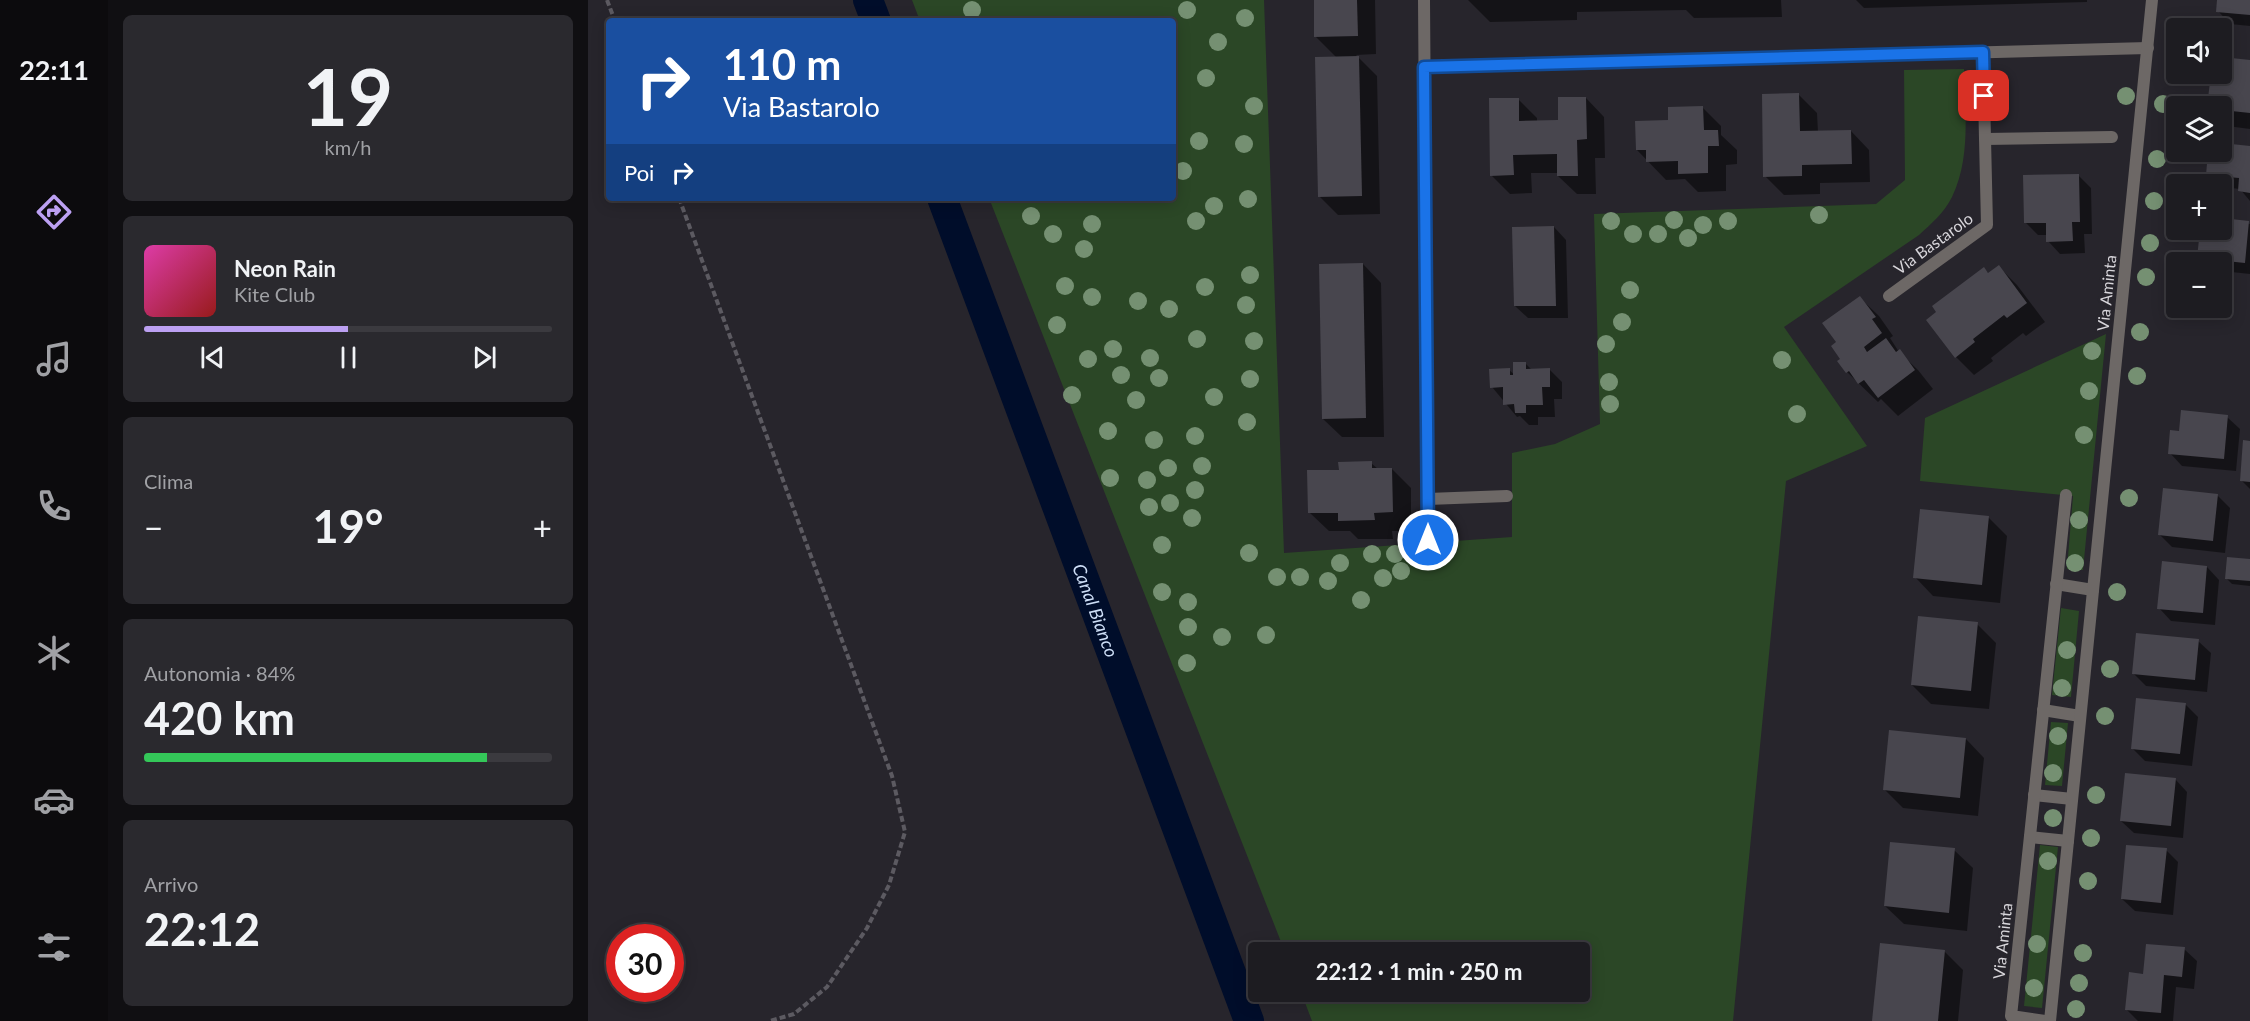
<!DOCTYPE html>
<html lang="it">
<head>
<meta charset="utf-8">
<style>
	:root { --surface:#1d1c21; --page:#2a292e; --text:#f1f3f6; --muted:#a0a1a5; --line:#3b3a3f; --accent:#bca0f2 }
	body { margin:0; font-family:Lato,sans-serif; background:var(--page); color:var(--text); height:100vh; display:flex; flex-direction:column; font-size:22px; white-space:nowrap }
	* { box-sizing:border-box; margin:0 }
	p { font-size:20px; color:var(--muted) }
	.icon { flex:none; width:33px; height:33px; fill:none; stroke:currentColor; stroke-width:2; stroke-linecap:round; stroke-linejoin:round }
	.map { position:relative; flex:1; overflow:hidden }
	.drawer { display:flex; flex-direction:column; gap:15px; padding:15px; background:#100f12; width:480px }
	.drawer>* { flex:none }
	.top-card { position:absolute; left:18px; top:18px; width:570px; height:183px; border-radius:6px; box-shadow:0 3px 15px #0003,0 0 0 2px var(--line); background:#1a4fa0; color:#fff; overflow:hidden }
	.fabs { position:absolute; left:1578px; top:18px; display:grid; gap:12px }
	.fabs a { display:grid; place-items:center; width:66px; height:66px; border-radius:6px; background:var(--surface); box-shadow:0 3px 15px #0003,0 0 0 2px var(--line); font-size:30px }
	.speed { position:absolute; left:18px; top:924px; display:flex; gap:12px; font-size:30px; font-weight:700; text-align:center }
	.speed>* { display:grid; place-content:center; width:78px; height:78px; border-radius:50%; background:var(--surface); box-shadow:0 3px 15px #0003,0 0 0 2px var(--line); line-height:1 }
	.speed .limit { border:9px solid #d22; background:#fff; color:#111 }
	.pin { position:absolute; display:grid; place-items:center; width:51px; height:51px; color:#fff; margin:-26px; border-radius:12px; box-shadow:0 3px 9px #0006 }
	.me { position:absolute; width:66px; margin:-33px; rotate:0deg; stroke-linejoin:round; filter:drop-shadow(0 0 4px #0008) }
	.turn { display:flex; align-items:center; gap:21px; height:126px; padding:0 18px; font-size:27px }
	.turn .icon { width:78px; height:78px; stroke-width:2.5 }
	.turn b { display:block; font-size:42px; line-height:51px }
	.then { display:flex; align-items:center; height:57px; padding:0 18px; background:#0003; gap:12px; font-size:22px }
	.big { font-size:45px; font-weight:700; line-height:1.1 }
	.drawer .tile { flex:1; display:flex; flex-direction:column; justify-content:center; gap:9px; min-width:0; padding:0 21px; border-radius:9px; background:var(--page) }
	.drawer .dial { align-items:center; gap:0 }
	.dial b { font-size:78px; line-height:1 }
	.song { display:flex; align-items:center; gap:18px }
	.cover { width:72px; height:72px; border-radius:9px; background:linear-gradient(135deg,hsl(320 70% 55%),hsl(0 70% 35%)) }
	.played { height:6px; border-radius:3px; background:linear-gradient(90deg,var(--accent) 50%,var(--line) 50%) }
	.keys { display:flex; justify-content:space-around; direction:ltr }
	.heat { display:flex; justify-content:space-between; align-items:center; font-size:33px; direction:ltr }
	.charge { height:9px; border-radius:4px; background:linear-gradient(90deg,#34c759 84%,var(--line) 0) }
	.trip { position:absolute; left:660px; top:942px; width:342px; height:60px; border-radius:6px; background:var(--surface); box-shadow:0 3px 15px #0003,0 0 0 2px var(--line); font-weight:700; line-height:60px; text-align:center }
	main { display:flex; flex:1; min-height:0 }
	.tabs { display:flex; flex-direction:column; width:108px; justify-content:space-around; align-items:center; background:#0c0b0d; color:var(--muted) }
	.tabs .icon { width:42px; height:42px }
	.tabs .on { color:var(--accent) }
	.tabs b { font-size:27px; color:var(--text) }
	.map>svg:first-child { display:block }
</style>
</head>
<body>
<main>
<nav class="tabs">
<b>22:11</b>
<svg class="icon on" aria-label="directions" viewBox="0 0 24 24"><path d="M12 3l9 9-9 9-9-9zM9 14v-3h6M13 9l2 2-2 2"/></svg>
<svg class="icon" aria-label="music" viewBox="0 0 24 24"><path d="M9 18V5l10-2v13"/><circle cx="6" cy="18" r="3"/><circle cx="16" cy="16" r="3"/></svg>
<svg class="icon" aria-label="phone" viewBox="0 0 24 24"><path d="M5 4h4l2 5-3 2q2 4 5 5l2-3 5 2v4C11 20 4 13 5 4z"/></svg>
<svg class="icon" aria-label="climate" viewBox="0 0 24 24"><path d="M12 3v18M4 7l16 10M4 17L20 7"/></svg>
<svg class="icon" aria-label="car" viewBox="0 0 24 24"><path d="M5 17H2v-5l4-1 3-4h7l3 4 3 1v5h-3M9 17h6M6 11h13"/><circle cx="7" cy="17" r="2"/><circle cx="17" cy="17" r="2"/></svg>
<svg class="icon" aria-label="filters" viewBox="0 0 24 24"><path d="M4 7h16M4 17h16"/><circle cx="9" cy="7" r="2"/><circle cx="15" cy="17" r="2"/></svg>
</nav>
<section class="drawer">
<div class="tile dial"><b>19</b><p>km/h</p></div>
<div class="tile">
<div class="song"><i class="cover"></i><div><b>Neon Rain</b><p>Kite Club</p></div></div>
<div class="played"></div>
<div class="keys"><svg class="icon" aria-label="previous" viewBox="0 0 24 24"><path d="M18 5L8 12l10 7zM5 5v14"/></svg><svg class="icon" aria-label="pause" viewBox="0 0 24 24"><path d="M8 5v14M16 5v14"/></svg><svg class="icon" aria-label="next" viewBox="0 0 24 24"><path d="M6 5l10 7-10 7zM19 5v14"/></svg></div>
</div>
<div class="tile"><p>Clima</p>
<div class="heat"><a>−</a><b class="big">19°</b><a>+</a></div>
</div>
<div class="tile"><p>Autonomia · 84%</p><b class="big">420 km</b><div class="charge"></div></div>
<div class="tile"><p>Arrivo</p><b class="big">22:12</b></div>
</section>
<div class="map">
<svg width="1662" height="1021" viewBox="0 0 1662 1021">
	<rect width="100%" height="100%" fill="#27252c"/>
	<g fill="#2b4726">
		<path d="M 324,0 L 676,0 L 696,553 L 924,537 L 924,453 L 967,444 L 1012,424 L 1006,214 L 1288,204 L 1317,180 L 1316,70 L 1376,69 C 1377,111 1383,158 1364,197 C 1356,213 1343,224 1331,235 L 1196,327 L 1279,446 L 1198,481 L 1145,1021 L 724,1021 L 713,992 L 992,992 L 992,952 L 697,952 L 401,198 L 585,198 L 585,21 L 332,21 Z"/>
		<path d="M 1518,334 L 1495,570 L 1479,569 L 1485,496 L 1332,481 L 1337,418 Z"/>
		<path d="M 1473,608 L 1491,611 L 1483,697 L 1464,695 Z"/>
		<path d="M 1463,722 L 1480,723 L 1474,786 L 1457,785 Z"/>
		<path d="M 1452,845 L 1470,847 L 1454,1008 L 1436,1006 Z"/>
	</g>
	<g fill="#0007">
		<path d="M 727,0 L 787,0 L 788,54 L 768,55 L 789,76 L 792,214 L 750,215 L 731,196 L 749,58 L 728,37 Z"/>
		<path d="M 880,0 L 1193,0 L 1194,17 L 1106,18 L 1098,10 L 989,12 L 989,20 L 902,22 Z"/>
		<path d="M 1268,0 L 1499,0 L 1499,2 L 1276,8 Z"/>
		<path d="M 1631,0 L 1662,0 L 1662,26 L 1642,24 L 1630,11 Z"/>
		<path d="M 1634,59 L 1662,62 L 1662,129 L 1639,126 L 1634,120 L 1634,106 L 1621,106 L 1624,74 L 1634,74 Z"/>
		<path d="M 1211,95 L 1229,113 L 1230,132 L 1263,131 L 1281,150 L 1282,182 L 1232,183 L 1232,194 L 1196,195 L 1177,176 Z"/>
		<path d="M 998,98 L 1016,117 L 1017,158 L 1007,158 L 1008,194 L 989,194 L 970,176 L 970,173 L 943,173 L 944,193 L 922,194 L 903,175 L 930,99 L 949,118 L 949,122 L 972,121 Z"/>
		<path d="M 1115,108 L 1133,126 L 1133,135 L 1149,150 L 1149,164 L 1138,165 L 1138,191 L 1110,192 L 1097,179 L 1078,180 L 1049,150 L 1082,121 Z"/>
		<path d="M 1634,145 L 1662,147 L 1662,201 L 1652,189 L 1634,187 L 1634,184 L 1629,184 L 1619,174 L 1622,152 L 1634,152 Z"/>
		<path d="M 1490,175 L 1503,188 L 1504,234 L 1496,234 L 1497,253 L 1472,254 L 1460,241 L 1460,235 L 1450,235 L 1438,223 Z"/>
		<path d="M 1634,220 L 1662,224 L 1662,274 L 1634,271 L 1634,262 L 1615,262 L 1610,257 L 1613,230 L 1634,230 Z"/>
		<path d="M 966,227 L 978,240 L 980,318 L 940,318 L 927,306 Z"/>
		<path d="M 775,264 L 793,283 L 796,437 L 754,437 L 735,419 Z"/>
		<path d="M 1411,267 L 1429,285 L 1457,322 L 1438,336 L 1435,333 L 1403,358 L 1405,361 L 1386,375 L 1368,357 L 1396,269 L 1401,274 Z"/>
		<path d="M 1272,298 L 1291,316 L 1305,336 L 1302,338 L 1311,352 L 1330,370 L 1345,389 L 1310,416 L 1293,399 L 1290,402 L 1259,372 L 1254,359 L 1250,342 Z"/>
		<path d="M 938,364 L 944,370 L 962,370 L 974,382 L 974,399 L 966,399 L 967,417 L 950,417 L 950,425 L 941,425 L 932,416 L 929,417 L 904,387 L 921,370 L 927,375 Z"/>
		<path d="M 1639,417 L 1652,429 L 1648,471 L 1594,466 L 1582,453 L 1592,433 Z"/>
		<path d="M 1662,442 L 1662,489 L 1654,481 Z"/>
		<path d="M 783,463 L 790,469 L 804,469 L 823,488 L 823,531 L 804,531 L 805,539 L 770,539 L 762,531 L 741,531 L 722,513 L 752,471 Z"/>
		<path d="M 1629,495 L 1642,508 L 1637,553 L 1584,547 L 1572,535 Z"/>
		<path d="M 1400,517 L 1419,536 L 1412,603 L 1345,596 L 1327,577 Z"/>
		<path d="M 1662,560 L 1662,586 L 1644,584 L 1638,578 Z"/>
		<path d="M 1619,567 L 1631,580 L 1627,625 L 1583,621 L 1571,608 Z"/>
		<path d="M 1389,624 L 1408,643 L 1401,709 L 1343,704 L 1324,685 Z"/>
		<path d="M 1610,641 L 1623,653 L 1619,692 L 1558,686 L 1545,673 Z"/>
		<path d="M 1597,704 L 1610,717 L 1604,766 L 1557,761 L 1545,749 Z"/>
		<path d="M 1378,739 L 1396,758 L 1390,816 L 1315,808 L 1296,789 Z"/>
		<path d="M 1587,779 L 1599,792 L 1595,838 L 1546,833 L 1533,821 Z"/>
		<path d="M 1366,850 L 1385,868 L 1379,931 L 1316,924 L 1297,906 Z"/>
		<path d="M 1578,850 L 1590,862 L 1585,915 L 1547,911 L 1534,899 Z"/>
		<path d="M 1596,949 L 1609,961 L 1606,989 L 1588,987 L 1585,1021 L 1550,1021 L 1539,1010 L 1556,975 Z"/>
		<path d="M 1356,951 L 1375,970 L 1370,1021 L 1286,1021 Z"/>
	</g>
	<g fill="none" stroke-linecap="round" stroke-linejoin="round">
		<g stroke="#000d2a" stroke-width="30">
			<path d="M 280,0 L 288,21"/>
			<path id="s1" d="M 354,198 L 661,1021"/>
		</g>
	</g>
	<g fill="#48464e">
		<path d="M 726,0 L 769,0 L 770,36 L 726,37 Z"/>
		<path d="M 1629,0 L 1662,0 L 1662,15 L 1628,12 Z"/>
		<path d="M 771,56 L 774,196 L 730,197 L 727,57 Z"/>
		<path d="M 1634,57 L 1662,60 L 1662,113 L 1634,110 L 1634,106 L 1619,106 L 1623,74 L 1634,74 Z"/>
		<path d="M 1211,93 L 1212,131 L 1263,130 L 1264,164 L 1214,165 L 1214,176 L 1175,177 L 1174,94 Z"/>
		<path d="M 970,97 L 998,97 L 999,139 L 989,140 L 990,176 L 969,176 L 969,154 L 925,155 L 926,175 L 902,176 L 901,98 L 931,98 L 931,121 L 970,120 Z"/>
		<path d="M 1115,106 L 1116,130 L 1130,130 L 1131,146 L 1120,146 L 1120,173 L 1090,174 L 1090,161 L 1058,162 L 1058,150 L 1048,150 L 1047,121 L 1080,120 L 1080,107 Z"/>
		<path d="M 1634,143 L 1662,146 L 1662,193 L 1650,191 L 1651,178 L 1618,175 L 1620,152 L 1634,152 Z"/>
		<path d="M 1491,174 L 1492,222 L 1484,222 L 1485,241 L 1458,242 L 1458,223 L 1436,223 L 1435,175 Z"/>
		<path d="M 1634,218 L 1661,221 L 1657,263 L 1609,258 L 1612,230 L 1634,230 Z"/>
		<path d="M 966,226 L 968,306 L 926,306 L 924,227 Z"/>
		<path d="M 775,263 L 778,418 L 734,419 L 731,264 Z"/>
		<path d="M 1411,265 L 1439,303 L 1419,318 L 1416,315 L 1385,339 L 1387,342 L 1367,358 L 1338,320 L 1348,312 L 1344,306 L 1396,267 L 1400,273 Z"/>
		<path d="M 1272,296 L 1288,317 L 1284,319 L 1294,333 L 1276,347 L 1279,352 L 1298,338 L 1308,352 L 1312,349 L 1327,370 L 1290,398 L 1276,380 L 1270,384 L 1261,371 L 1258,373 L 1249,361 L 1252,359 L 1243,346 L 1248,342 L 1234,323 Z"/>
		<path d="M 925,362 L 938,362 L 938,369 L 962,368 L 962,387 L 954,387 L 955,405 L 938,405 L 938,413 L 927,413 L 926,404 L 915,405 L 915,387 L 902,388 L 901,369 L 922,368 L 922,375 L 925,375 Z"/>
		<path d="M 1593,410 L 1640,415 L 1636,459 L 1580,454 L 1582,430 L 1591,431 Z"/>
		<path d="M 1655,440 L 1662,441 L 1662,482 L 1652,481 Z"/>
		<path d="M 784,461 L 784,468 L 804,468 L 805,512 L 786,513 L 787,520 L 750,521 L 750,513 L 720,513 L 719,470 L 751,470 L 750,462 Z"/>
		<path d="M 1575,488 L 1630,494 L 1625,541 L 1570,535 Z"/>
		<path d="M 1332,509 L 1401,516 L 1394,585 L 1325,578 Z"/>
		<path d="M 1639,557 L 1662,559 L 1662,581 L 1637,579 Z"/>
		<path d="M 1574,561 L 1619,566 L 1615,613 L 1569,609 Z"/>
		<path d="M 1330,616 L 1390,622 L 1383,691 L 1323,685 Z"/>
		<path d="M 1548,633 L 1611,639 L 1607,680 L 1544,674 Z"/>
		<path d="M 1548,698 L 1598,703 L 1592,754 L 1543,749 Z"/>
		<path d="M 1301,730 L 1378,738 L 1372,798 L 1295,790 Z"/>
		<path d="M 1537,773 L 1588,778 L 1583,826 L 1532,821 Z"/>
		<path d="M 1302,842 L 1367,848 L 1361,913 L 1296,906 Z"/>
		<path d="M 1538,845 L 1579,848 L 1573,903 L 1533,899 Z"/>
		<path d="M 1292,943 L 1357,950 L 1350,1021 L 1284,1021 Z"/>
		<path d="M 1558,944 L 1597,947 L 1594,977 L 1576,975 L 1573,1013 L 1537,1010 L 1541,972 L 1555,974 Z"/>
	</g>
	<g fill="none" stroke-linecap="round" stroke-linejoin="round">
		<g stroke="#5c5a61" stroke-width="4" stroke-dasharray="6 3" stroke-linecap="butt">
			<path d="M 19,0 L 27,21"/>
			<path d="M 91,198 L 304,776 L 317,832 L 301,885 L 279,928 L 239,987 L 206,1014 L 182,1021"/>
		</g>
		<g stroke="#6d6866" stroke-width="12">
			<path d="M 840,499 L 919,496"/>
			<path d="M 1468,584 L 1505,590"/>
			<path d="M 1455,710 L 1492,716"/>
			<path d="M 1446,795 L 1484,799"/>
			<path d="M 1442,837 L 1480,841"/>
			<path d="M 1457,1021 L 1423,1016 L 1478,495"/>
		</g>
		<g stroke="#6d6866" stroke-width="12">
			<path d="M 836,0 L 840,539"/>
			<path d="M 836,67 L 1560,48"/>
			<path d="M 1397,139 L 1524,137"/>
			<path d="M 1301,296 L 1399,225 L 1395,52"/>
			<path d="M 1462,1021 L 1564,0"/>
		</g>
	</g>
	<g fill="#759072">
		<circle cx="384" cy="10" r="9"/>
		<circle cx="599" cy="10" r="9"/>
		<circle cx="657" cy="18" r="9"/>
		<circle cx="630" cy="42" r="9"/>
		<circle cx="618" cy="78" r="9"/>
		<circle cx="1538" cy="96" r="9"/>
		<circle cx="1575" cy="104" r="9"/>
		<circle cx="666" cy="106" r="9"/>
		<circle cx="611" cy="141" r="9"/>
		<circle cx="656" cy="144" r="9"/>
		<circle cx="1569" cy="159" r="9"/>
		<circle cx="595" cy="171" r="9"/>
		<circle cx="660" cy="199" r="9"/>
		<circle cx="1566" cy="201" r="9"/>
		<circle cx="626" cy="206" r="9"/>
		<circle cx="1231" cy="215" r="9"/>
		<circle cx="443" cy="216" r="9"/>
		<circle cx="1086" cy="220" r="9"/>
		<circle cx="608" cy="221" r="9"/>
		<circle cx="1023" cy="221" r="9"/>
		<circle cx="1140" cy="221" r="9"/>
		<circle cx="504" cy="224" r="9"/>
		<circle cx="1115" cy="225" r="9"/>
		<circle cx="465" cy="234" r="9"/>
		<circle cx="1045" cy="234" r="9"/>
		<circle cx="1070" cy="234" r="9"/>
		<circle cx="1100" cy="238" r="9"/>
		<circle cx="1562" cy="243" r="9"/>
		<circle cx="496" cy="249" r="9"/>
		<circle cx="662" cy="275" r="9"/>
		<circle cx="1558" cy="277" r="9"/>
		<circle cx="477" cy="286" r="9"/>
		<circle cx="617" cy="287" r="9"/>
		<circle cx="1042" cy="290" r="9"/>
		<circle cx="504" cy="297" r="9"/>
		<circle cx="550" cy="301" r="9"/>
		<circle cx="658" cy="305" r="9"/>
		<circle cx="581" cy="309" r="9"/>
		<circle cx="1034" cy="322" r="9"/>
		<circle cx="469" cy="325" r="9"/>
		<circle cx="1552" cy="332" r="9"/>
		<circle cx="609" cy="339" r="9"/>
		<circle cx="666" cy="341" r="9"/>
		<circle cx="1018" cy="344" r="9"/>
		<circle cx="525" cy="349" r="9"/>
		<circle cx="1504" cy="351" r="9"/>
		<circle cx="562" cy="358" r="9"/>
		<circle cx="500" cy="359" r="9"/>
		<circle cx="1194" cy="360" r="9"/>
		<circle cx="533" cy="375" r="9"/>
		<circle cx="1549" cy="376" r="9"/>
		<circle cx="571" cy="378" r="9"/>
		<circle cx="662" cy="379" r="9"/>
		<circle cx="1021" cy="382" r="9"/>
		<circle cx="1501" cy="391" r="9"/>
		<circle cx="484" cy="395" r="9"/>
		<circle cx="626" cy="397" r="9"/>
		<circle cx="548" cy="400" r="9"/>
		<circle cx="1022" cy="404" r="9"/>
		<circle cx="1209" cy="414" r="9"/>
		<circle cx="659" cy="422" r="9"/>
		<circle cx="520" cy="431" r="9"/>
		<circle cx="1496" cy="435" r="9"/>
		<circle cx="607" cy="436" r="9"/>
		<circle cx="566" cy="440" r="9"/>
		<circle cx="614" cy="466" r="9"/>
		<circle cx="580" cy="468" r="9"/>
		<circle cx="522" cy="478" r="9"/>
		<circle cx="559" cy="480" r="9"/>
		<circle cx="607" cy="490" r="9"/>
		<circle cx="1541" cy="498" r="9"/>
		<circle cx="582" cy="503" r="9"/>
		<circle cx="561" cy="507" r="9"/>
		<circle cx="604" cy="518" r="9"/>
		<circle cx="1491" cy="520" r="9"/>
		<circle cx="574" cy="545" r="9"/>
		<circle cx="661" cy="553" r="9"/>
		<circle cx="784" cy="554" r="9"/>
		<circle cx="807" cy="554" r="9"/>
		<circle cx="752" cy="563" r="9"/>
		<circle cx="1487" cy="563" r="9"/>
		<circle cx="813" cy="571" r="9"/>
		<circle cx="689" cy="577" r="9"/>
		<circle cx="712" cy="577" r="9"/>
		<circle cx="795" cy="578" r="9"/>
		<circle cx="740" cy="581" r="9"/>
		<circle cx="574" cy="592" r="9"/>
		<circle cx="1529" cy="592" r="9"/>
		<circle cx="773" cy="600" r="9"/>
		<circle cx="600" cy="602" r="9"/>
		<circle cx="600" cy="627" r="9"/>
		<circle cx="678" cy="635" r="9"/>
		<circle cx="634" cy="637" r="9"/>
		<circle cx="1479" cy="650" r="9"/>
		<circle cx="599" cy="663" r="9"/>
		<circle cx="1522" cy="669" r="9"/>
		<circle cx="1474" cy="688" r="9"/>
		<circle cx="1517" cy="716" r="9"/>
		<circle cx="1470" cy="736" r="9"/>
		<circle cx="1465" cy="773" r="9"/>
		<circle cx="1508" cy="795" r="9"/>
		<circle cx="1465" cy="818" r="9"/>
		<circle cx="1503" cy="838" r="9"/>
		<circle cx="1460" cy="861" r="9"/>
		<circle cx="1500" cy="881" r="9"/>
		<circle cx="1449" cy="944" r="9"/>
		<circle cx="1495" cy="953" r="9"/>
		<circle cx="1491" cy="983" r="9"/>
		<circle cx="1446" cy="988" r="9"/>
		<circle cx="1488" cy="1009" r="9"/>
	</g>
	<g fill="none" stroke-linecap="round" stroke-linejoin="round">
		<g stroke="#114b97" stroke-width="15">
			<path id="route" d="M 840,540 L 836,67 L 1395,52 L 1396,96"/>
		</g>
		<use href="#route" stroke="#1a73e8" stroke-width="10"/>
	</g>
	<g text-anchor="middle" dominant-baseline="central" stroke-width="5" stroke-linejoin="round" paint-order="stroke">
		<g font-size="16" fill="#d8d6db" stroke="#27252c">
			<text transform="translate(1345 243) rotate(-36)">Via Bastarolo</text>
			<text transform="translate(1518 293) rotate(-84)">Via Aminta</text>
			<text transform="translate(1414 941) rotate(-84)">Via Aminta</text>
		</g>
		<g font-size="18" font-style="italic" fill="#cedff7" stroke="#27252c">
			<text stroke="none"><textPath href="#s1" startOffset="440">Canal Bianco</textPath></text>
		</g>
	</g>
</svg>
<div class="fabs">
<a><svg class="icon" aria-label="sound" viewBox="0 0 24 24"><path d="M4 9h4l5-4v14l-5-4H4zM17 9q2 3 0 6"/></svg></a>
<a><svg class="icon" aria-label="layers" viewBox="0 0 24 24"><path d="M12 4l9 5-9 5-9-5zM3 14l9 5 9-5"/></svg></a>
<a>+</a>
<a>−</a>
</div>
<div class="speed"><div class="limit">30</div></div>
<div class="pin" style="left:1396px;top:96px;background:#d93025"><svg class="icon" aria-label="arrive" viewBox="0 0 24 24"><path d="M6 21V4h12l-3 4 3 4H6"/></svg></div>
<svg class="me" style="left:840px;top:540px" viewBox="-20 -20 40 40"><circle r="17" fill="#1a73e8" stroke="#fff" stroke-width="3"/><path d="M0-11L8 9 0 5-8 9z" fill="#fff"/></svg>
<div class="trip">22:12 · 1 min · 250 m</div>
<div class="top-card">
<div class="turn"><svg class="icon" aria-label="right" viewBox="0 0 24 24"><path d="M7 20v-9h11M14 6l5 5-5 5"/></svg><div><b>110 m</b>Via Bastarolo</div></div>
<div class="then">Poi<svg class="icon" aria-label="right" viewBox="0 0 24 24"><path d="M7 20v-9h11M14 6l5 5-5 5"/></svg></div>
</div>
</div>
</main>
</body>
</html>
